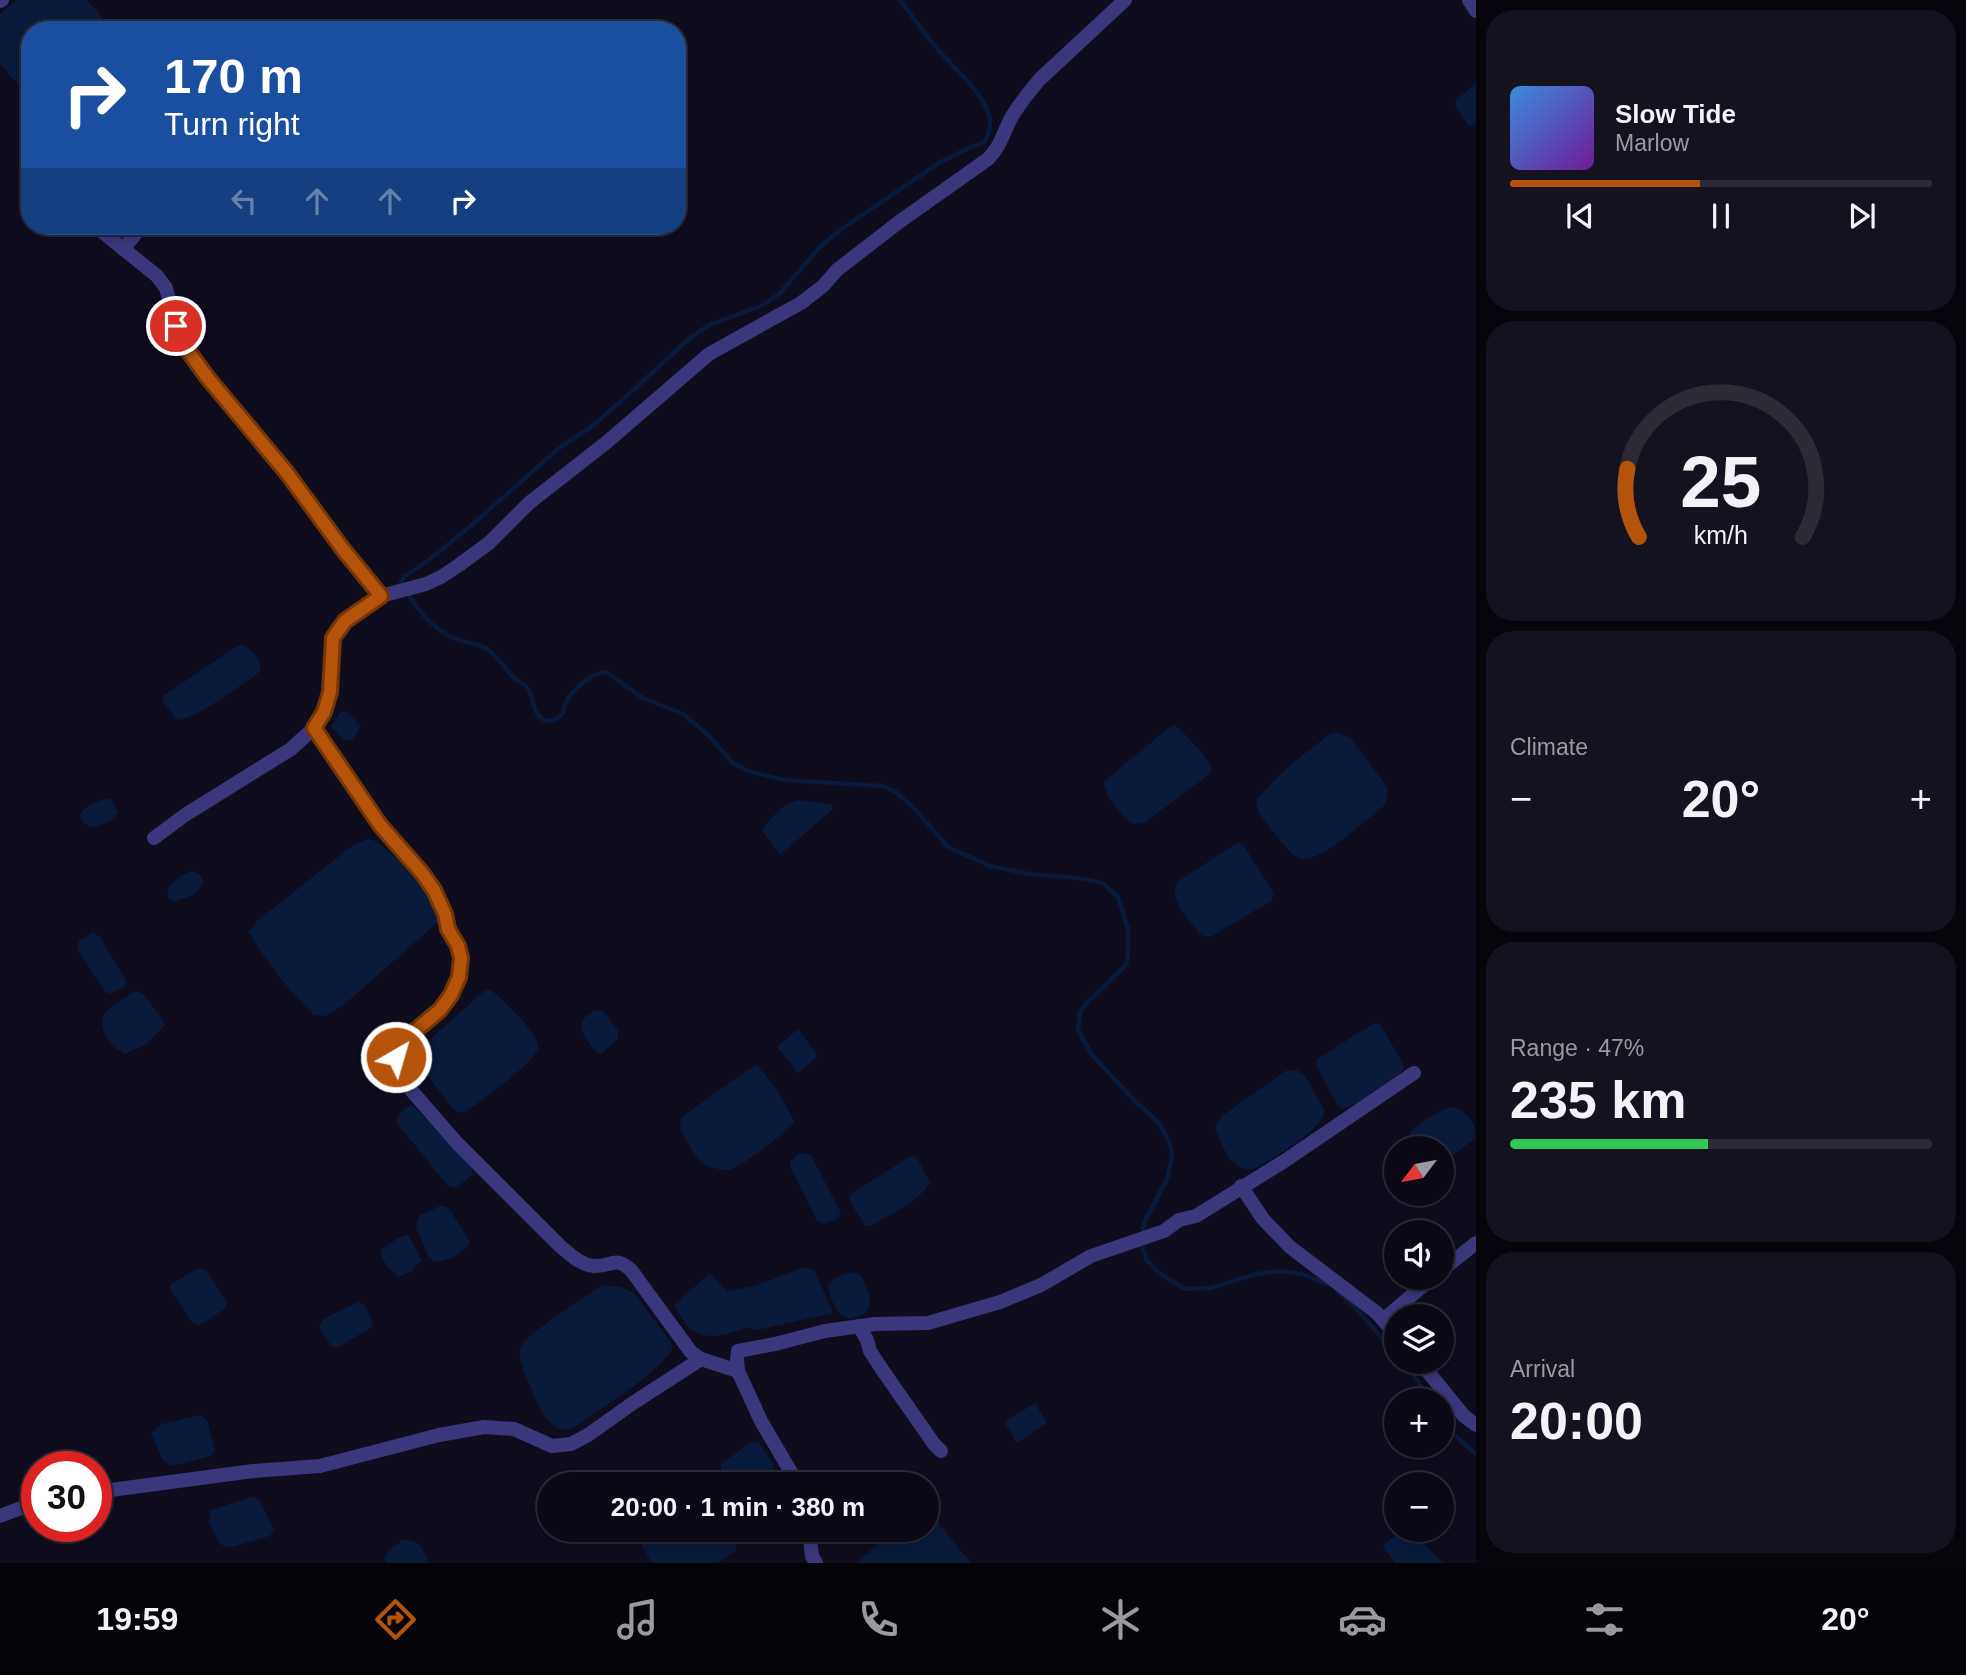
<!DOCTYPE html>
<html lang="en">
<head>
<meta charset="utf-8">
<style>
	:root { --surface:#0b0916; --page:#14121f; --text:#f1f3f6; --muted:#9a9aa1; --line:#2b2a35; --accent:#b45309 }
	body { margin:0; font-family:Arial,sans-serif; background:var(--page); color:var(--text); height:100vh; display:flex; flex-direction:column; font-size:26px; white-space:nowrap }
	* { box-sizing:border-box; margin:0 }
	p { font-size:23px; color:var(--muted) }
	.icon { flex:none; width:38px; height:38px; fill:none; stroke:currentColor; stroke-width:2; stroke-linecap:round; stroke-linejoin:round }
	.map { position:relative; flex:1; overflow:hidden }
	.details { display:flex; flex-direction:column; gap:10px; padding:10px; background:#06050c; width:490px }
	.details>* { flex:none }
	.hud { position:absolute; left:21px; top:21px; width:665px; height:214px; border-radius:28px; box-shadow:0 4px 10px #0003,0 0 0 2px var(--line); background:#1a4fa0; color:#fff; overflow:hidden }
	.needle { width:46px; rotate:238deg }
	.controls { position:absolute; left:1384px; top:1136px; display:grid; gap:14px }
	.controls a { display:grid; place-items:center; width:70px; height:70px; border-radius:50%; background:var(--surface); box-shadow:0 4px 10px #0003,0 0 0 2px var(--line); font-size:35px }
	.speed { position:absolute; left:21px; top:1451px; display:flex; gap:14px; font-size:35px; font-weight:700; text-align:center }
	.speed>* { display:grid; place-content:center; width:91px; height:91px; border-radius:50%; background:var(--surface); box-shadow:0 4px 10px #0003,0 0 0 2px var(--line); line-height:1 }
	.speed .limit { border:10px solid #d22; background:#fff; color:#111 }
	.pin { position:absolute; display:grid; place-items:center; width:60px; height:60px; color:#fff; margin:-30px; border:4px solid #fff; border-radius:50%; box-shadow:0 2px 7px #0007 }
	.me { position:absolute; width:77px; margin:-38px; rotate:38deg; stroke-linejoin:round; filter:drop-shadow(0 0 5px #0008) }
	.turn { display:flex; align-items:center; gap:24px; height:147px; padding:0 28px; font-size:32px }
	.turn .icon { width:91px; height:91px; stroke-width:2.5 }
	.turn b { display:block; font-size:49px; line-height:60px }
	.lanes { display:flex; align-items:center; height:66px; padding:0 28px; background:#0003; justify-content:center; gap:35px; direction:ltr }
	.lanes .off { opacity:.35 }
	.big { font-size:52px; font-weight:600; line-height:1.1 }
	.details .card { flex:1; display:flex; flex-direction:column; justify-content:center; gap:10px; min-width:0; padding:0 24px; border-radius:28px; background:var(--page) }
	.details .dial { align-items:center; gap:0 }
	.dial svg { height:182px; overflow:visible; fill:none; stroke:var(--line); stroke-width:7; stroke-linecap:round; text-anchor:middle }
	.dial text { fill:var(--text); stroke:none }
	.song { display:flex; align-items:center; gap:21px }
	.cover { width:84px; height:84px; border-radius:10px; background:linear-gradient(135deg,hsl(210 70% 55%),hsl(280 70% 35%)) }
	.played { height:7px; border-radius:4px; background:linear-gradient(90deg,var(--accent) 45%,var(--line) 45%) }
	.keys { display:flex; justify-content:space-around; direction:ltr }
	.heat { display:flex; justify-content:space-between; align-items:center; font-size:38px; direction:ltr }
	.charge { height:10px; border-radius:5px; background:linear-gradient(90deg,#34c759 47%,var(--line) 0) }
	.trip { position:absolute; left:537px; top:1472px; width:402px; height:70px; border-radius:35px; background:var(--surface); box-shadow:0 4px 10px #0003,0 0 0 2px var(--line); font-weight:600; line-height:70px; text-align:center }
	.dock { display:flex; height:112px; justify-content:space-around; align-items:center; background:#040409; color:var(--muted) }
	.dock .icon { width:49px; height:49px }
	.dock .current { color:var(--accent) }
	.dock b { font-size:32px; color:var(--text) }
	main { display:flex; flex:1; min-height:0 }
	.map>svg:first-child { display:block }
</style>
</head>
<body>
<main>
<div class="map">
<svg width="1476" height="1563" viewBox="0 0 1476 1563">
	<rect width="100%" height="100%" fill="#0f0c1e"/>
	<g fill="#091a3a">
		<path d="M 16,0 L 87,0 L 100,14 L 102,19 L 97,30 L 30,30 L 30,88 L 21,88 L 0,64 L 0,14 Z"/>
		<path d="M 1476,83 L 1476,122 L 1471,126 L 1468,125 L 1455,105 L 1456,100 Z"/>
		<path d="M 243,644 C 251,649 260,659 261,669 L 257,674 C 241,685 193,721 176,720 L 163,701 L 163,696 L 239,645 Z"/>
		<path d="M 346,711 L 361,726 L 352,740 L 343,740 L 331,727 L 340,713 Z"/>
		<path d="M 1175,725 C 1182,730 1209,759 1211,767 C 1212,772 1210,774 1206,777 L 1144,823 C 1138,824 1132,825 1127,820 C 1119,813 1103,792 1104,781 L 1170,727 Z"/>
		<path d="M 1331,733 L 1339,733 L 1350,738 L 1387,787 L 1387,799 L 1384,806 C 1370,817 1320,862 1303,859 C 1290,857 1280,839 1272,830 C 1264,820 1254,811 1257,798 L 1290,765 Z"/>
		<path d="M 108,798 L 111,799 L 118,812 C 113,821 101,826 91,828 L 85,824 L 80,816 C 84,805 98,802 108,798 Z"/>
		<path d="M 798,800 L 831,804 L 833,809 L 780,855 L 762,831 C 774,816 779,805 798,800 Z"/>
		<path d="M 368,839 C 386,839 441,904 438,922 L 345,1004 L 326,1016 L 314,1015 C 288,990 268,963 248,932 L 258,920 L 352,846 Z"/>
		<path d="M 1238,842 L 1244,846 L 1273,892 L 1273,897 L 1271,901 L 1212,936 L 1206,937 L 1200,934 C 1190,920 1168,900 1177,882 Z"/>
		<path d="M 192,871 L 200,874 L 203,881 C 199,895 186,898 174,901 L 169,899 L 167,892 C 173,880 179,876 192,871 Z"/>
		<path d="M 93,932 L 99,936 L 127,982 L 124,987 L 109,994 L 104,990 L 77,949 L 79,941 Z"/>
		<path d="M 491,990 C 501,998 541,1035 538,1048 C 535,1063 478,1103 465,1113 L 455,1111 L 416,1061 L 416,1055 L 434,1036 L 484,991 Z"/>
		<path d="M 138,991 L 144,995 L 164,1021 L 165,1025 L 147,1044 L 125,1054 C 115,1049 110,1044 105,1034 C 94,1012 116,1005 132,993 Z"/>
		<path d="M 595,1010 L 603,1011 L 618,1031 L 618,1038 L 601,1054 C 592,1051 578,1031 582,1021 C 584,1017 591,1013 595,1010 Z"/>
		<path d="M 1374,1023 L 1380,1024 L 1404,1065 L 1403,1070 C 1392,1081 1357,1106 1342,1109 L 1338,1106 L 1317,1067 L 1317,1059 Z"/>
		<path d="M 798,1029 L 818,1056 L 798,1073 L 777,1047 Z"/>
		<path d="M 755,1065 L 758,1066 L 780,1095 L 795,1122 C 786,1132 741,1168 729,1170 C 722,1171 708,1167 702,1163 C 696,1158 681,1133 680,1125 C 680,1121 682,1119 684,1115 Z"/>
		<path d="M 1297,1070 L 1305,1076 L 1325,1111 C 1318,1134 1277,1155 1256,1168 C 1250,1169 1245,1170 1239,1167 C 1228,1161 1218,1138 1215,1127 L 1222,1116 L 1285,1071 Z"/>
		<path d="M 412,1105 L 471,1162 L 473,1168 L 471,1176 L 456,1188 L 448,1186 L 396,1122 C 397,1114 405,1108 412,1105 Z"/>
		<path d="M 1448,1107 C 1464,1106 1476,1123 1476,1138 L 1442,1163 L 1442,1148 L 1417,1148 L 1409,1135 C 1416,1122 1435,1115 1448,1107 Z"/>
		<path d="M 800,1153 L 811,1155 L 841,1213 L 838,1219 L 823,1224 L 817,1220 L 790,1166 L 790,1162 Z"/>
		<path d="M 912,1155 L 918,1160 L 930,1182 C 923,1199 887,1216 871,1226 L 865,1226 L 850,1202 L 849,1198 L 851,1194 Z"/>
		<path d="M 440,1206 L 445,1206 L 450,1210 L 469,1240 L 470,1244 C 462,1253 448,1262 435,1262 L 428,1256 L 416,1227 L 419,1216 Z"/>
		<path d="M 408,1235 L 422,1260 L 411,1272 L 399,1277 C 391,1272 380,1259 381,1250 L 398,1238 Z"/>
		<path d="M 805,1267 L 815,1271 L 833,1313 L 762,1329 L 753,1330 L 747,1327 C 731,1334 707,1342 691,1329 C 684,1324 679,1313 674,1305 L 710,1273 L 727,1291 L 755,1286 Z"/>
		<path d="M 199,1268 L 207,1271 L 227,1302 L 226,1308 L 200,1325 L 193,1323 L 170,1289 L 170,1285 Z"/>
		<path d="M 852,1272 L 860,1274 C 866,1289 880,1309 858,1317 C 852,1319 846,1319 842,1316 C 834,1310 830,1294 827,1285 L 839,1276 Z"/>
		<path d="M 602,1285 L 620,1287 L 634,1293 L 670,1341 L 673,1348 C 657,1373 616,1399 590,1416 C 585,1420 578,1426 572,1428 C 569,1430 560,1429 557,1428 C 545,1422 535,1399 531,1388 C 527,1377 516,1358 521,1347 C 527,1333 587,1296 602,1285 Z"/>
		<path d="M 358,1302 L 364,1305 L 373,1323 L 370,1328 L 337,1348 L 332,1347 L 319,1327 L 323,1319 Z"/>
		<path d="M 1035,1403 L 1047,1423 L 1017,1443 L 1004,1422 Z"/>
		<path d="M 200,1415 L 207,1420 L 215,1450 L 211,1456 L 172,1466 L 163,1461 L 151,1433 L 162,1424 Z"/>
		<path d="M 751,1442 L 758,1442 L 774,1464 L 774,1471 L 762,1484 L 728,1484 L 721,1472 L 721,1464 Z"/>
		<path d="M 254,1496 L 260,1501 L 274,1530 L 270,1536 L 229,1548 L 220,1544 L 209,1522 L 211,1510 Z"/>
		<path d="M 928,1510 L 971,1563 L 857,1563 L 893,1530 L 928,1530 Z"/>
		<path d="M 634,1530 L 729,1530 L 736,1540 L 737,1547 L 735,1552 L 717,1563 L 652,1563 L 634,1533 Z"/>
		<path d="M 1402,1530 L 1411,1530 L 1443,1563 L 1395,1563 L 1384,1549 L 1383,1545 Z"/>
		<path d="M 403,1540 C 421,1540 422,1548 429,1563 L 387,1563 L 384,1558 L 389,1550 Z"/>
	</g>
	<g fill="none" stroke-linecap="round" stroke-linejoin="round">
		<g stroke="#091a3a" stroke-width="4.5">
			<path d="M 900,0 C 914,18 926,36 941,53 C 960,75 1008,112 983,143 L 971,147 L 939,163 L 840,230 L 820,247 L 779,294 L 761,306 L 711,324 L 691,337 L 619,403 L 591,427 L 559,448 L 473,524 L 430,559 L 404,577 L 401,583 C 415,606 430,629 456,639 C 466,643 479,643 487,649 C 498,657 504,667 513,677 C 516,681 522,682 526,686 C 535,695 531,718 548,721 C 552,722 559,718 562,714 C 564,711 564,707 565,704 C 572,689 590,674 606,672 L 643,698 L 683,714 L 707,734 L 734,764 L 748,771 L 784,780 L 883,786 L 896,792 L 913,807 L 948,847 L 990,866 L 1029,874 L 1079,878 L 1102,883 L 1118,897 L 1128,929 L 1128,955 L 1126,965 L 1087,1003 L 1080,1012 L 1078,1030 L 1092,1055 L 1135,1101 L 1160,1124 L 1170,1144 L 1172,1157 L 1167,1179 L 1143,1225 L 1142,1246 L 1147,1261 L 1159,1273 L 1185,1289 L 1210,1288 L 1257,1274 L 1280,1271 L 1302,1274 L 1330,1285"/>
			<path d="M 1337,1291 L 1353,1305 L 1396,1354"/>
			<path d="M 1403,1362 L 1432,1400"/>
			<path d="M 1442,1415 L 1454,1435 L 1476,1454"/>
		</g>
		<g stroke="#3a377d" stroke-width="14">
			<path d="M 1469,0 L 1476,11"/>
			<path d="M 0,1 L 2,0"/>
			<path d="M 95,226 L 157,276 L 166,288 L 176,326 L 186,348 L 207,377 L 287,473 L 342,548 L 381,596"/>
			<path d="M 123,249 L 142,226"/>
			<path d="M 314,728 L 380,825 L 422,873 L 434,890 L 445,914 L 448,929 L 459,946 L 461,958 L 459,977 L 451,995 L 440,1010 L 403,1041 L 396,1050 L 395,1057 L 399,1070 L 411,1090 L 457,1143 L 560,1246 C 570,1254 580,1265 594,1266 C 612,1267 614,1255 631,1270 L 691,1352 L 701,1359 L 738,1371"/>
			<path d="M 154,838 L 185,815 L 291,749 L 315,727 L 324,712 L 330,692 L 333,637 L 338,629 L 357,612 L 381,596 L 426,584 L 441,577 L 459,565 L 489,543 L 529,503 L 607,442 L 709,354 L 801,303 L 823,286 L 837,270 L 899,222 L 988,159 C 1000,147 1003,134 1010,120 C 1018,105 1029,92 1040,79 L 1125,0"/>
			<path d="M 1241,1186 L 1263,1219 L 1290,1247 L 1377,1313 L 1396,1335"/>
			<path d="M 1442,1270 L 1476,1243"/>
			<path d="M 1383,1320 L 1432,1278"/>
			<path d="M 859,1326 L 867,1340 L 870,1351 L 881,1368 L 934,1444 L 941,1451"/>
			<path d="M 1420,1362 L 1464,1416 L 1476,1425"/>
			<path d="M 798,1484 L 761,1421 L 738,1371 L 737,1359 L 738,1351 L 775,1344 L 825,1331 L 875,1324 L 928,1323 L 1000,1302 L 1041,1285 L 1091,1256 L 1164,1231 L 1179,1220 L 1196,1216 L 1283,1162 L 1414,1073"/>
			<path d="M 96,1492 L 253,1471 L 320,1466 L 439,1435 L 484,1427 L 514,1429 L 552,1446 L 571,1444 L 588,1435 L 633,1403 L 701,1359"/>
			<path d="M 0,1516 L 37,1502"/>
			<path d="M 809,1530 L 812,1556 L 816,1563"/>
		</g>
	</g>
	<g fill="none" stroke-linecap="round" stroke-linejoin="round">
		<g stroke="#753606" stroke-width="18">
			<path id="route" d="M 176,326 L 186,348 L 207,377 L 287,473 L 342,548 L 381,596 L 345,621 L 333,638 L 330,692 L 324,712 L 314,728 L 380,825 L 422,873 L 434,890 L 445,914 L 448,929 L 458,946 L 461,958 L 459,977 L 451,995 L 440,1010 L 403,1041 L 396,1050 L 396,1057"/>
		</g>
		<use href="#route" stroke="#b45309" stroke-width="12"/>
	</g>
</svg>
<div class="controls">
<a><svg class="needle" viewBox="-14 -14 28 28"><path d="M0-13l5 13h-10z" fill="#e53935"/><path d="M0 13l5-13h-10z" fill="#9a9aa1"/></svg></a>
<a><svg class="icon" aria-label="sound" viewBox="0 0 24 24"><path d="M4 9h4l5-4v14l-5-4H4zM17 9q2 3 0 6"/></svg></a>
<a><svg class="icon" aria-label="layers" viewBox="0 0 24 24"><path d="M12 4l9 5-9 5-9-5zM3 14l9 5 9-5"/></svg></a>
<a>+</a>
<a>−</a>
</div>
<div class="speed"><div class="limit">30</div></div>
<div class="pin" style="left:176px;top:326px;background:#d93025"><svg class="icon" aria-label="arrive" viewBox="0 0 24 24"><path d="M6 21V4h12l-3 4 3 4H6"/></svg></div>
<svg class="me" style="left:396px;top:1057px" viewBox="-20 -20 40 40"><circle r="17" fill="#b45309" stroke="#fff" stroke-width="3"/><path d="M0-11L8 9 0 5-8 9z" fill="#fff"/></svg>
<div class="trip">20:00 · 1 min · 380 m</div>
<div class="hud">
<div class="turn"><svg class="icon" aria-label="right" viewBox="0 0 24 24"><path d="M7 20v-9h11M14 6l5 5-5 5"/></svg><div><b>170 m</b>Turn right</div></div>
<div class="lanes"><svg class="icon off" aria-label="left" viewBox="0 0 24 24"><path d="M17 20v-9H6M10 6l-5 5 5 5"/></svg><svg class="icon off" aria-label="ahead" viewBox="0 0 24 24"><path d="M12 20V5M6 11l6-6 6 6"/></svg><svg class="icon off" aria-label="ahead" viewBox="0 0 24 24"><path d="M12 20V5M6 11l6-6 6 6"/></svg><svg class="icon" aria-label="right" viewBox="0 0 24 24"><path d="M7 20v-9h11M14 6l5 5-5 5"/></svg></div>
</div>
</div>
<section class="details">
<div class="card">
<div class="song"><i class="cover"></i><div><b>Slow Tide</b><p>Marlow</p></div></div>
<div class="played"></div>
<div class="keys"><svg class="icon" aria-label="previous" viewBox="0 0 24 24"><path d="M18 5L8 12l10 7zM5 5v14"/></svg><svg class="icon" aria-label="pause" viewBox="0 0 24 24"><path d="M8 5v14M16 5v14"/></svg><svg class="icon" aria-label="next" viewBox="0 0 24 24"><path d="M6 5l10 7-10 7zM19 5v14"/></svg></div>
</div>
<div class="card dial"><svg viewBox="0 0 100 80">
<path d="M14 69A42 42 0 1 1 86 69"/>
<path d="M14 69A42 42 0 0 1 9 39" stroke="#b45309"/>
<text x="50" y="56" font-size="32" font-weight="700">25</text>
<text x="50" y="72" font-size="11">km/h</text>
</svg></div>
<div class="card"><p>Climate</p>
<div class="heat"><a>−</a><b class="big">20°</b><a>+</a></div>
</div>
<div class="card"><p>Range · 47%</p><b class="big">235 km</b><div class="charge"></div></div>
<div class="card"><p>Arrival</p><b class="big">20:00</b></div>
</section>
</main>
<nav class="dock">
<b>19:59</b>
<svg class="icon current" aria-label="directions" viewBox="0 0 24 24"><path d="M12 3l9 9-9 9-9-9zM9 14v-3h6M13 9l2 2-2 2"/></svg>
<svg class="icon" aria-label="music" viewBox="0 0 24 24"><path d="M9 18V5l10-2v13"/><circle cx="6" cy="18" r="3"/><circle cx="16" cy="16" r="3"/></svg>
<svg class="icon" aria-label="phone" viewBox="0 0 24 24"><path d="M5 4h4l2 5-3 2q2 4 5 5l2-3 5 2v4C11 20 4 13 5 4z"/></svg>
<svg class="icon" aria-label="climate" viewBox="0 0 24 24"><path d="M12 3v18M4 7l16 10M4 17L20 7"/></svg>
<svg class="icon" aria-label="car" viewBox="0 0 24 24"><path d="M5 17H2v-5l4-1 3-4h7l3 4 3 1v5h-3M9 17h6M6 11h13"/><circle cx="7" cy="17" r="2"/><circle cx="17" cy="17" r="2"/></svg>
<svg class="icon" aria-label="filters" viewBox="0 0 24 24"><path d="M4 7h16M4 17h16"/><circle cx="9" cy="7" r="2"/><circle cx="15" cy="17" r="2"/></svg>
<b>20°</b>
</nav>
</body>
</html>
